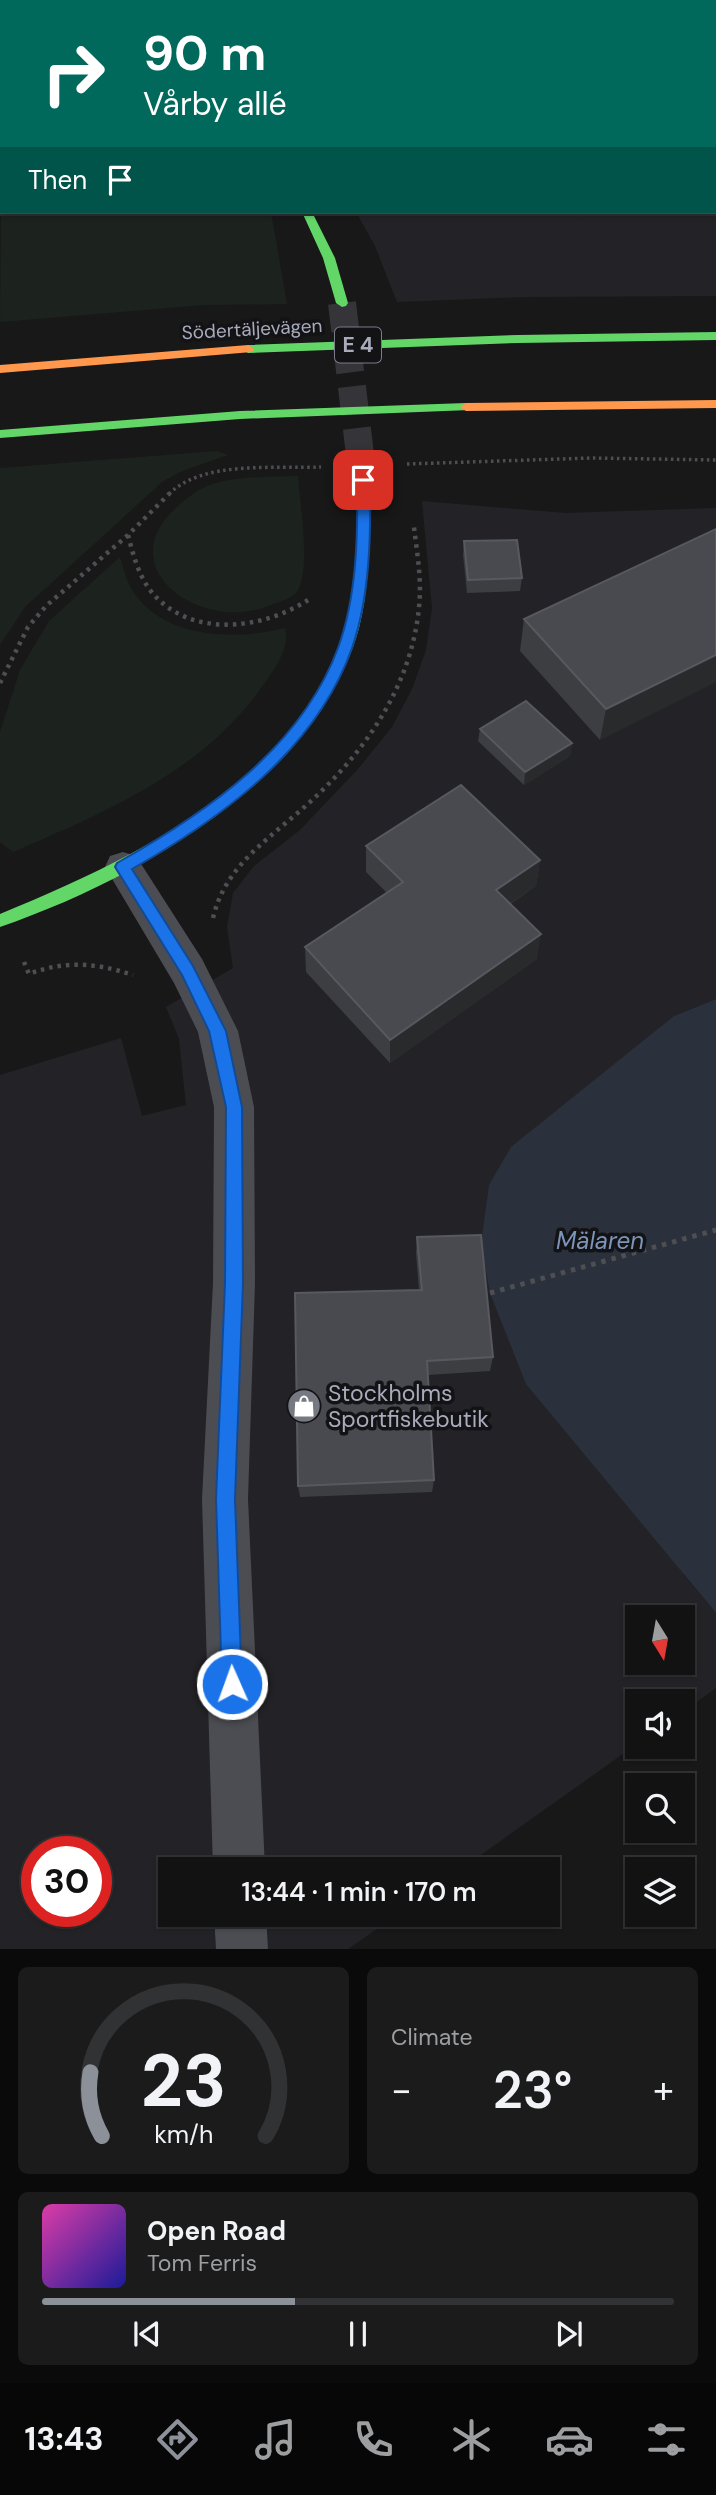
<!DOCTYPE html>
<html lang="en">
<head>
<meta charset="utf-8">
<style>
	:root { --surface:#121213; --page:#1b1b1c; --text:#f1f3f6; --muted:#9c9ea0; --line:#313233; --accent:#8c9099 }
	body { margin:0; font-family:"DM Sans",sans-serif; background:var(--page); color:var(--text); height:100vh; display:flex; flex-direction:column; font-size:26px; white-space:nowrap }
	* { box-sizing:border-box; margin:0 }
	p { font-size:23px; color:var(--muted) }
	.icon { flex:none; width:38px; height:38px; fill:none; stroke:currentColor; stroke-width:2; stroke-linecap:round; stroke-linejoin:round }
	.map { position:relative; height:1949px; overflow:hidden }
	.sheet { display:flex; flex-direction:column; gap:18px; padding:18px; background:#0a0a0a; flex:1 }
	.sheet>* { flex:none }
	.guide { position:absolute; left:0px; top:0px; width:718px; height:214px; box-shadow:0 2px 5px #0004,0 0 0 2px var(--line); background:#00695c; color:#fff; overflow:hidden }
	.needle { width:46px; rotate:169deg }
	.tools { position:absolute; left:625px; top:1605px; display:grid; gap:14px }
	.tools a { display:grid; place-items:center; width:70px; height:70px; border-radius:0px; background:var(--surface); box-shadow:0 2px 5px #0004,0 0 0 2px var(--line); font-size:35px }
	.speed { position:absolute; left:21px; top:1836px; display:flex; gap:14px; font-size:35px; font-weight:700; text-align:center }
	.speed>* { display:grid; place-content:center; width:91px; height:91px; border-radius:50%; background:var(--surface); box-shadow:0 2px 5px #0004,0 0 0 2px var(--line); line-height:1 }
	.speed .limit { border:10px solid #d22; background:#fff; color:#111 }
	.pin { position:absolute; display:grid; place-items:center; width:60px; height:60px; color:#fff; margin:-30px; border-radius:14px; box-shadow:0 4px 10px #0006 }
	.me { position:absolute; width:77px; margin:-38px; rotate:358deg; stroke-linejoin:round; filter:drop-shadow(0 0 5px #0008) }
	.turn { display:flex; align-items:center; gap:24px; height:147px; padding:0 28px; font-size:32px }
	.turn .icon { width:91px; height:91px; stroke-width:2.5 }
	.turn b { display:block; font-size:49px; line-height:60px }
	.then { display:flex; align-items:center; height:66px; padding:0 28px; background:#0003; gap:14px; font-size:26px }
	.big { font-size:52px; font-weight:600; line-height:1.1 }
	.sheet .widget { flex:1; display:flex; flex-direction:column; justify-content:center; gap:10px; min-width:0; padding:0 24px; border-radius:10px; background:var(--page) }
	.sheet .dial { align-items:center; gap:0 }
	.dial svg { height:182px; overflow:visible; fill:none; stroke:var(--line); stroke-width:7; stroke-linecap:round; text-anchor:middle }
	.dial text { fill:var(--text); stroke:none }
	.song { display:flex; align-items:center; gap:21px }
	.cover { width:84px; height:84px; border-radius:10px; background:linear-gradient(135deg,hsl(320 70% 55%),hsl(240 70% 35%)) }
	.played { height:7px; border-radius:4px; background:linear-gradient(90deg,var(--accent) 40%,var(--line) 40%) }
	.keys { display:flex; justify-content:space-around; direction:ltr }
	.heat { display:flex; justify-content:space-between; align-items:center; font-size:38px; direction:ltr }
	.sheet .tiles { flex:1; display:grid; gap:18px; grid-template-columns:1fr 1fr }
	.widget:last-child { grid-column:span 2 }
	.trip { position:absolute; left:158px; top:1857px; width:402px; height:70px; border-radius:0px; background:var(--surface); box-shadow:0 2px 5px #0004,0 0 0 2px var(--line); font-weight:600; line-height:70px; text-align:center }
	.tab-bar { display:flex; height:112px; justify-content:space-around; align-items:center; background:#070708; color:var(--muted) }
	.tab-bar .icon { width:49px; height:49px }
	.tab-bar .on { color:var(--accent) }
	.tab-bar b { font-size:32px; color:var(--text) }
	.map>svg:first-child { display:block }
</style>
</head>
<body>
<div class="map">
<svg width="716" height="1949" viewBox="0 0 716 1949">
	<rect width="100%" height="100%" fill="#181819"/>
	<g fill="#232226" fill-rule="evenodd">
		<path d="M 716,133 L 716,296 L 524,297 L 397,302 L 375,246 L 356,212 L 716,212 Z"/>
		<path d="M 422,501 L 565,513 L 716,508 L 716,999 L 674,1016 L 684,1575 L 716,1613 L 716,1688 L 683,1712 L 682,1701 L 637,1701 L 637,1744 L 461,1869 L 170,1869 L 170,1914 L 397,1915 L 348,1949 L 0,1949 L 0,1075 L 121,1038 L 142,1116 L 186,1105 L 179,1039 L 166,1007 L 233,968 L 227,927 L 233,893 L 254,866 L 300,830 L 358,769 L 392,727 L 412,689 L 426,650 L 432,608 ZM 637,1617 L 682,1617 L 682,1662 L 637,1662 ZM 37,1852 L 96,1852 L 96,1911 L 37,1911 Z"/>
	</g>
	<g fill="#1c231e">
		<path d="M 2,93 L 2,212 L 271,212 L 287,304 L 204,305 L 0,322 Z"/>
		<path d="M 217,451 L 228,455 L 182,471 L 162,482 L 25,607 L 0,645 L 0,468 Z"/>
		<path d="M 298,476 C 300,503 310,565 299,588 C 294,599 278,602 268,606 C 200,633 109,567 177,507 C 188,497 199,488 213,484 C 239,476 270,477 298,476 Z"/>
		<path d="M 120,557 C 123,568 126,579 131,588 C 160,639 236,641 285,628 C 290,646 277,666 266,681 C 206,770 108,811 13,852 L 0,842 L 0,732 L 20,670 L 49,621 Z"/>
	</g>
	<path fill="#2a313c" d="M 716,999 L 716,1613 L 526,1384 L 490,1293 L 481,1244 L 489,1185 L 511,1147 L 674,1016 Z"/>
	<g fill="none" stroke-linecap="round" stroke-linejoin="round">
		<path stroke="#353539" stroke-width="28" stroke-dasharray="28 14" stroke-linecap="butt" d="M 342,303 L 363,480"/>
		<g stroke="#4e4e53" stroke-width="3.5" stroke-dasharray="2.5 3.5" stroke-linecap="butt">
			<path d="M 407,464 L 591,458 L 716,460"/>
			<path d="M 169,494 C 203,460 275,469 321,467"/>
		</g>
		<g stroke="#4e4e53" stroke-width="4.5" stroke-dasharray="3.5 5" stroke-linecap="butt">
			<path d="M 128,535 C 133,554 138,574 150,590 C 188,639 262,630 308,600"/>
			<path d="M 0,683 L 28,627 L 46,606 L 128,535 L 170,493"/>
			<path d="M 213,918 C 224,871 259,846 294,816 C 358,762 411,692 419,607 C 422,580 417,553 414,527"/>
			<path d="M 24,962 L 29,974 C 66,960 96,963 133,975"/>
		</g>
		<path stroke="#4e4e53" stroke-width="5" stroke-dasharray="4.5 6" stroke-linecap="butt" d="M 490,1293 L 716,1230"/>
		<g fill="#4c4d52" fill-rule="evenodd">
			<path d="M 123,852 L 136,856 L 202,959 L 238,1031 L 254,1107 L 255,1283 L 248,1499 L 265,1869 L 213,1869 L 202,1499 L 213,1283 L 214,1107 L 198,1032 L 174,983 L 105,867 L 110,856 Z"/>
			<path d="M 214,1914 L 266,1914 L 268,1949 L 216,1949 Z"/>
		</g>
		<g fill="#63d668" fill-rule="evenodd">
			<path d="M 107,0 L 119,0 L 120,2 L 108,2 Z"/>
			<path d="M 302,212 L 312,212 L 335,258 L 348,303 L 346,306 L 342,307 L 336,303 L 323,258 Z"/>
			<path d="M 716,332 L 716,340 L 518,343 L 248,353 L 242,349 L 248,345 L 518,335 Z"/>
			<path d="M 466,403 L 470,404 L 470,410 L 240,419 L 0,438 L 0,430 L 240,411 Z"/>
			<path d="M 363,476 L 369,480 C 370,529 371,580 359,628 C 318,778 137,880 0,927 L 0,914 C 133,859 303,780 345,628 C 358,580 357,529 357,480 Z"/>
		</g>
		<g fill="#ff974d" fill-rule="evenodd">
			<path d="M 248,345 L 254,349 L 252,352 L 0,373 L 0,365 Z"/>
			<path d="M 716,400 L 716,408 L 466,411 L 460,407 L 466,403 Z"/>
		</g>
	</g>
	<g fill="#3d3e42">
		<path d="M 716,529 L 600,740 L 520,651 L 524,619 Z"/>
		<path d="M 464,541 L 522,578 L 520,591 L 467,593 L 463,555 Z"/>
		<path d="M 480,729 L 572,743 L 570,756 L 524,785 L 478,741 Z"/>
		<path d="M 366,846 L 540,860 L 536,886 L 510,904 L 537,959 L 390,1063 L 306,972 L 305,947 L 387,893 L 366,872 Z"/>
		<path d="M 417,1237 L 493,1357 L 490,1371 L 428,1375 L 434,1480 L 432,1492 L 300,1497 L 298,1486 L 419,1290 L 416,1253 Z"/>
	</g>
	<g fill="#292a2c">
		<path d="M 345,0 L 377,0 L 373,2 L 341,2 Z"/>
		<path d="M 550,212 L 563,212 L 549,215 Z"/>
		<path d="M 577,212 L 598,212 L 577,217 Z"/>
		<path d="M 716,655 L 716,682 L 600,740 L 606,709 Z"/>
		<path d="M 572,743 L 570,756 L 524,785 L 525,772 Z"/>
		<path d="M 540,860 L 536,886 L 492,915 L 496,890 Z"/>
		<path d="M 541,934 L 537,959 L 390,1063 L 390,1040 Z"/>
	</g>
	<g fill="#494a4f" stroke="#585960" stroke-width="2">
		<path d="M 300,0 L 345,0 L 341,2 L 297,1 Z"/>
		<path d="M 716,529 L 716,655 L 606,709 L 524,619 Z"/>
		<path d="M 517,540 L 522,578 L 468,580 L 464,541 Z"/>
		<path d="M 526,701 L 572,743 L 525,772 L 480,729 Z"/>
		<path d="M 461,785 L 540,860 L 496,890 L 541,934 L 390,1040 L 305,947 L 403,882 L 366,846 Z"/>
		<path d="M 481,1235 L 493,1357 L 427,1361 L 434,1480 L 298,1486 L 295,1293 L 422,1290 L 417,1237 Z"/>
	</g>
	<path fill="#1a73e8" stroke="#114b97" stroke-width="2" d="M 363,475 L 370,480 C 371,535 370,596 352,648 C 316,750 222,818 132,869 L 193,966 L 226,1031 L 242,1107 L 243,1283 L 235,1499 L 242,1684 L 239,1691 L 232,1694 L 225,1691 L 222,1684 L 216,1499 L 225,1283 L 226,1107 L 209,1031 L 182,975 L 115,867 L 117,863 C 206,813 301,748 338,648 C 357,596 358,535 357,480 Z"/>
	<defs>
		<g id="shop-disc" transform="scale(1.75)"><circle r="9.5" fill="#767882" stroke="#131215"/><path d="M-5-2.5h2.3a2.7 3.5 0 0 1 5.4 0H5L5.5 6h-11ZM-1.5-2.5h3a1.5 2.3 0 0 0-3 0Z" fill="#fff"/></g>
	</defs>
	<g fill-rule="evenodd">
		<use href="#shop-disc" x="304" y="1406"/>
	</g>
	<g text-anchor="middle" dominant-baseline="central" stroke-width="7" stroke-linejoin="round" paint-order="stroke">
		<g font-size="19" fill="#a8abbb" stroke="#131215">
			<text transform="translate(252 329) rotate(-3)">Södertäljevägen</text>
		</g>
		<rect fill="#131215" stroke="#7b7d89" stroke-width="2" x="335" y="327.5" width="46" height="35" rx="5"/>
		<g font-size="21" font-weight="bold" fill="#a8abbb">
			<text x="358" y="345">E 4</text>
		</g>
		<g font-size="23" fill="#a8abbb" stroke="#131215" text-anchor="start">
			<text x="328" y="1393">Stockholms<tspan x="328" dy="26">Sportfiskebutik</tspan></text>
		</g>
		<g font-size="24" font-style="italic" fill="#7c94b9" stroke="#131215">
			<text x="600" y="1240">Mälaren</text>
		</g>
	</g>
</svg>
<div class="tools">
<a><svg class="needle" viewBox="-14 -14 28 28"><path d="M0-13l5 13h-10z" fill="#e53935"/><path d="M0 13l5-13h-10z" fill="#9c9ea0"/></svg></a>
<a><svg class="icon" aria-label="sound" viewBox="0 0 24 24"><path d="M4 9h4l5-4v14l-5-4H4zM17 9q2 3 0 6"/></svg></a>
<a><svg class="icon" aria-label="search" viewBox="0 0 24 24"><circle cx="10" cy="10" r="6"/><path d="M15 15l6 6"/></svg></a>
<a><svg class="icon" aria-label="layers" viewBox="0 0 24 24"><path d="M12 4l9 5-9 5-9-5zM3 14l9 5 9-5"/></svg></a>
</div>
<div class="speed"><div class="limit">30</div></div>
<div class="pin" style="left:363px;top:480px;background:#d93025"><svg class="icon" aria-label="arrive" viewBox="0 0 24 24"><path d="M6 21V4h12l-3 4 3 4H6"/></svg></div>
<svg class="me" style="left:232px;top:1684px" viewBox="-20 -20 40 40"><circle r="17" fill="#1a73e8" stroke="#fff" stroke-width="3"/><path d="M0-11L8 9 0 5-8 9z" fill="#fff"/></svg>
<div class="trip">13:44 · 1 min · 170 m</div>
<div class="guide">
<div class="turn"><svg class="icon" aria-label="right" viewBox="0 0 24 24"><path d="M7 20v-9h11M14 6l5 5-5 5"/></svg><div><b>90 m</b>Vårby allé</div></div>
<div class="then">Then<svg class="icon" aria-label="arrive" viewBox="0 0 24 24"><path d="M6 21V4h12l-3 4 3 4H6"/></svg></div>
</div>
</div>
<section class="sheet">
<div class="tiles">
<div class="widget dial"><svg viewBox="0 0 100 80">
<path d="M14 69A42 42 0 1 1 86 69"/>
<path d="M14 69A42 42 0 0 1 9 41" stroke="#8c9099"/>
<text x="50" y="56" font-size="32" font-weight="700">23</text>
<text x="50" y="72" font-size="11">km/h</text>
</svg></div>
<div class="widget"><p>Climate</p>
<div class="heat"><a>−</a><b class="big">23°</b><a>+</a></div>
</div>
<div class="widget">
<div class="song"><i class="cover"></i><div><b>Open Road</b><p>Tom Ferris</p></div></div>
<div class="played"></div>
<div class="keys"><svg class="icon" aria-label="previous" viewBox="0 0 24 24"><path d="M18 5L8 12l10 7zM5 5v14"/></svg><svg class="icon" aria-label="pause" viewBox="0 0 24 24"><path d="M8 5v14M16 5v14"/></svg><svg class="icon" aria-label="next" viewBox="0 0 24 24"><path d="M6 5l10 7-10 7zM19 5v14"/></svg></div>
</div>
</div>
</section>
<nav class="tab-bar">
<b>13:43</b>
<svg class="icon on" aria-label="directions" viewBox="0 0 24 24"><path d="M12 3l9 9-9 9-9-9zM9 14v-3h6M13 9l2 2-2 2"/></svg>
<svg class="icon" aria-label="music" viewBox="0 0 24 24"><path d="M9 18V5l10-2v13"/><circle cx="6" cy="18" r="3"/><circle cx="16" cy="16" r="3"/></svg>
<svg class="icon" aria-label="phone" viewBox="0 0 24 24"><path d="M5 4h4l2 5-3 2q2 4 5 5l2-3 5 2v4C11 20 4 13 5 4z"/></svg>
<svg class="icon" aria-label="climate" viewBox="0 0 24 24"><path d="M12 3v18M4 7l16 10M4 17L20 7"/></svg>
<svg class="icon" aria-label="car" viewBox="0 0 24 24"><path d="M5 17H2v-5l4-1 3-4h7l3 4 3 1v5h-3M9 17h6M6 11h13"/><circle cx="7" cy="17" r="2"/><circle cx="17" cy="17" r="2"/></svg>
<svg class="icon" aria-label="filters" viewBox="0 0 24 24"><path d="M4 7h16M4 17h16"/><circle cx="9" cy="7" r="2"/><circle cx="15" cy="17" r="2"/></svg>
</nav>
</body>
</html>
